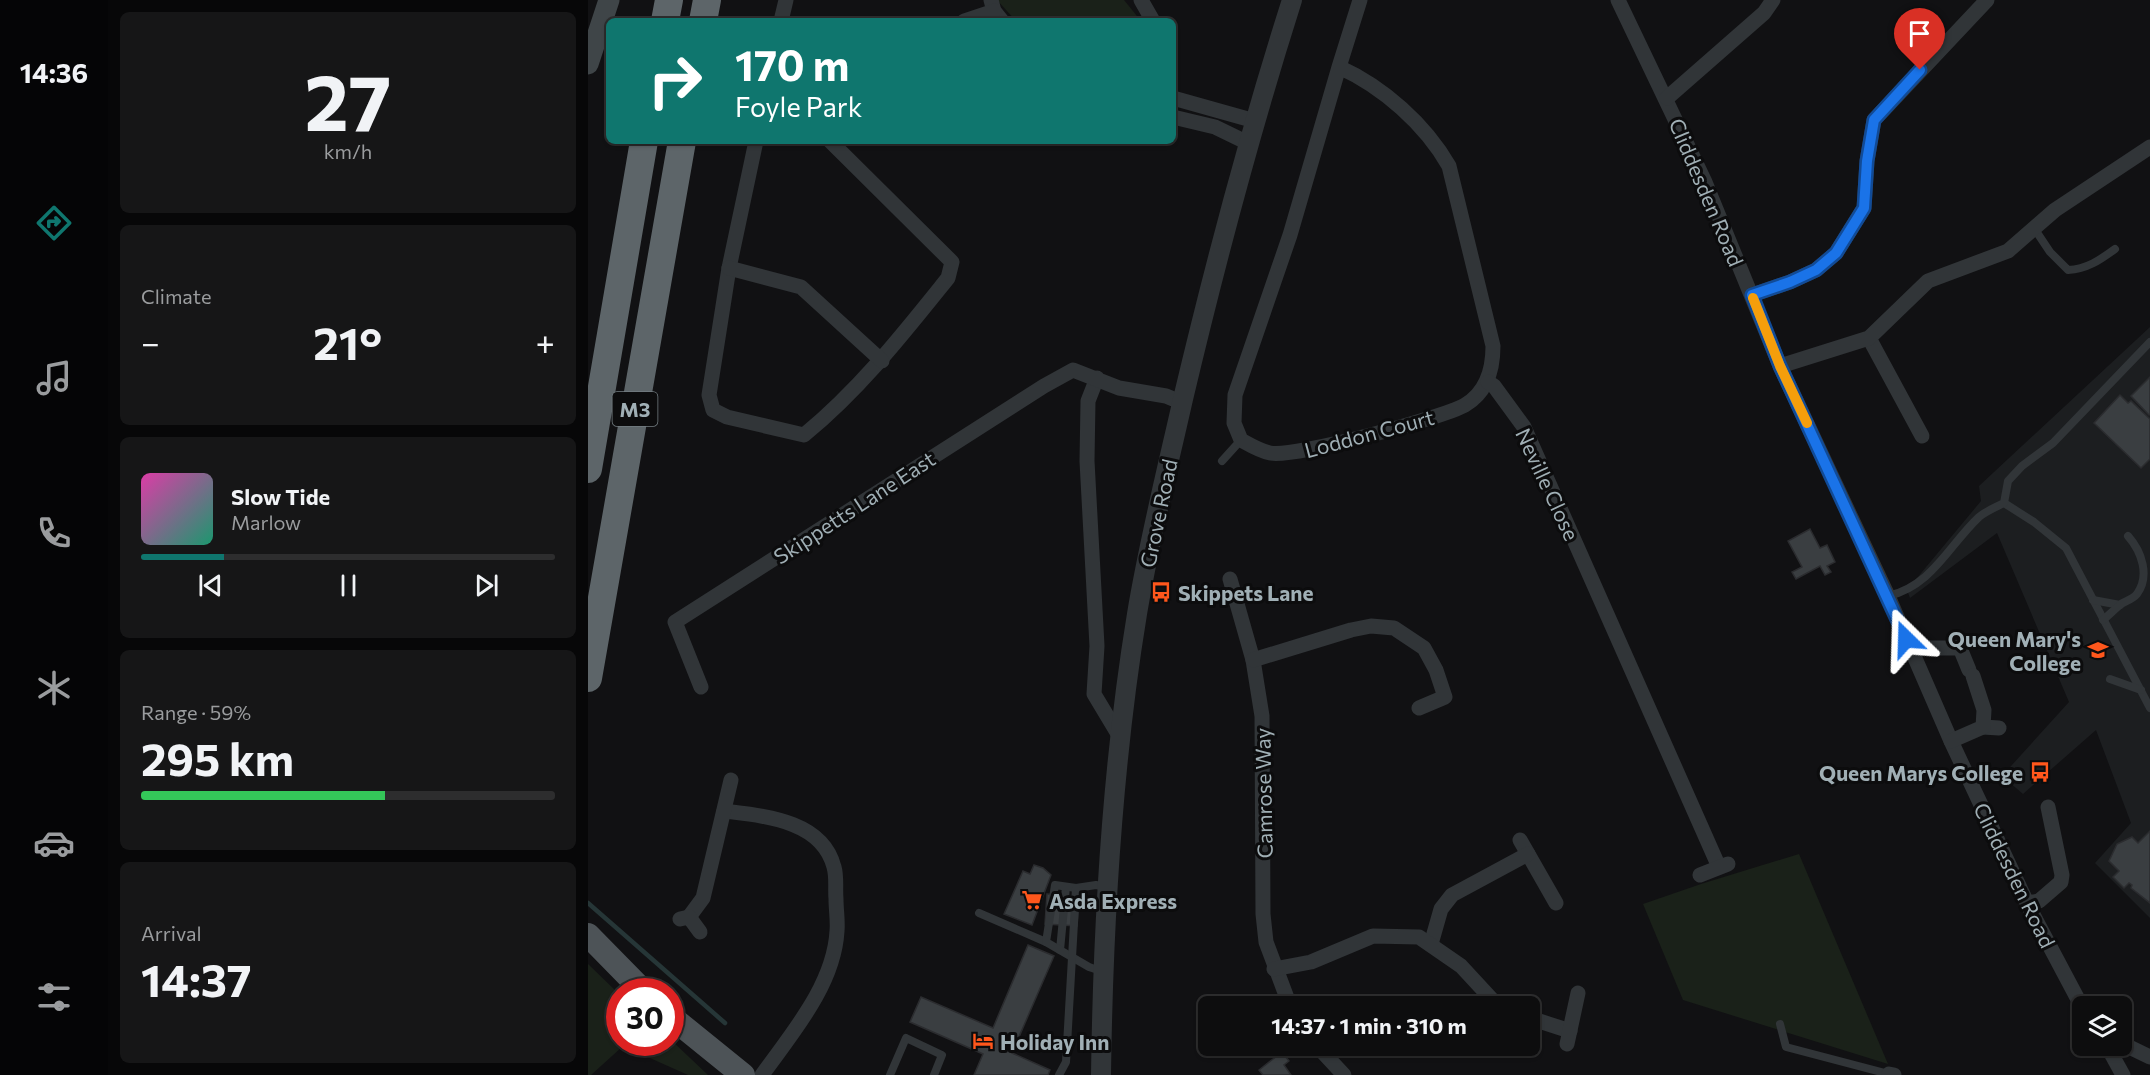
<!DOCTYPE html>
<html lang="en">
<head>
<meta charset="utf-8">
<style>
	:root { --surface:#0d0d0e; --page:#161617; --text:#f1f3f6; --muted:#9a9c9e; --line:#2d2d2e; --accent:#0f766e }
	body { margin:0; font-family:Commissioner,sans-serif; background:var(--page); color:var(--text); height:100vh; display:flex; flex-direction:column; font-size:22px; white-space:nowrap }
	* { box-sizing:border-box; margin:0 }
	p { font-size:20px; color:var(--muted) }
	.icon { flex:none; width:33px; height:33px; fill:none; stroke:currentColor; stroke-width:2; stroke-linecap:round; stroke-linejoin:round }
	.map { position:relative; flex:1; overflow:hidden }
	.drawer { display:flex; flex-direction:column; gap:12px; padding:12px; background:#070708; width:480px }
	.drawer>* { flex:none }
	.hud { position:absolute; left:18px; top:18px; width:570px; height:126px; border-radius:9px; box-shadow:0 2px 4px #0004,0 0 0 2px var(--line); background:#0f766e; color:#fff; overflow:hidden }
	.controls { position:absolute; left:1484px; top:996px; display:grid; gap:12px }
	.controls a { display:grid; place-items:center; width:60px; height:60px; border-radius:9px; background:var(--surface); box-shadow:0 2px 4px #0004,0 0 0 2px var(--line); font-size:30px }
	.speed { position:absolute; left:18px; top:978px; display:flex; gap:12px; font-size:30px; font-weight:700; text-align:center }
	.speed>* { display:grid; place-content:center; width:78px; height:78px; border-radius:50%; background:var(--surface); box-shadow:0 2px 4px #0004,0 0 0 2px var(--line); line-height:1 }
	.speed .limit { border:9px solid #d22; background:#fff; color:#111 }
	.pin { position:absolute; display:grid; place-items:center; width:51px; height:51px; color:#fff; margin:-62px -26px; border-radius:50% 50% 50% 0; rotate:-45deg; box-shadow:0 0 6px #0007 }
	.pin .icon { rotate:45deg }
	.me { position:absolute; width:66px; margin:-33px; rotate:338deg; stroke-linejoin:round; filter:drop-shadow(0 0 4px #0008) }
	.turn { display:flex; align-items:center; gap:21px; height:126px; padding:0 30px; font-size:27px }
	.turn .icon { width:78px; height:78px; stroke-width:2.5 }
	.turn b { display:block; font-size:42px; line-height:51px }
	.big { font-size:45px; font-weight:700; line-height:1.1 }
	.drawer .widget { flex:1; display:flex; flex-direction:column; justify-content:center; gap:9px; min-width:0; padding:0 21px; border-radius:9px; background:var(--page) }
	.drawer .dial { align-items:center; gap:0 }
	.dial b { font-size:78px; line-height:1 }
	.song { display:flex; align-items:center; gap:18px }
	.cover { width:72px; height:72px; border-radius:9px; background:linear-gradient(135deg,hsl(320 70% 55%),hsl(160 70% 35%)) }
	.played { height:6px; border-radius:3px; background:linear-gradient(90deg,var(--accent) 20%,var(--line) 20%) }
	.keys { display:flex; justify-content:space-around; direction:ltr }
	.heat { display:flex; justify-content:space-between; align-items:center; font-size:33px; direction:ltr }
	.charge { height:9px; border-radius:4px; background:linear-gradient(90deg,#34c759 59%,var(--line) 0) }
	.trip { position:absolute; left:610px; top:996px; width:342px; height:60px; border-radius:9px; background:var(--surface); box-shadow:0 2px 4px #0004,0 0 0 2px var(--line); font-weight:700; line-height:60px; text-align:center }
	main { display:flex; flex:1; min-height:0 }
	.menu { display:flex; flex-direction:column; width:108px; justify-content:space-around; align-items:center; background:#050506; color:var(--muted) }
	.menu .icon { width:42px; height:42px }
	.menu .current { color:var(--accent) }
	.menu b { font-size:27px; color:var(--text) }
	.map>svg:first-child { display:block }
</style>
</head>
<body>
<main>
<nav class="menu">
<b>14:36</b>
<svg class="icon current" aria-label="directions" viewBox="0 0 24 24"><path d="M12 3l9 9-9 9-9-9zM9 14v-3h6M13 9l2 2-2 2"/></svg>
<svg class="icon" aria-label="music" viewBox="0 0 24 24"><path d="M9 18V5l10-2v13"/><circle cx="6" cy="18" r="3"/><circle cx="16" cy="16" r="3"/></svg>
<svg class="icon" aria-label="phone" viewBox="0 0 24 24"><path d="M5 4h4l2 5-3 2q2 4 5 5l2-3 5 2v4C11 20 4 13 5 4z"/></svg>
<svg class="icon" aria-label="climate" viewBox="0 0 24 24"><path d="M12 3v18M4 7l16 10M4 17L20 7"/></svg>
<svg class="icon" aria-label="car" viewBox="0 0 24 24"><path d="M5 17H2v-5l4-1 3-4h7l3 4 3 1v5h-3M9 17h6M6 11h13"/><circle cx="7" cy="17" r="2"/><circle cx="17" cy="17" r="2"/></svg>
<svg class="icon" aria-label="filters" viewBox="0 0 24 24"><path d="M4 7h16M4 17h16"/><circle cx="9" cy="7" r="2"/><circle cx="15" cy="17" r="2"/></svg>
</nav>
<section class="drawer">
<div class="widget dial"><b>27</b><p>km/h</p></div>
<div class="widget"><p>Climate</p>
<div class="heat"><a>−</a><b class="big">21°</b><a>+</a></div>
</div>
<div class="widget">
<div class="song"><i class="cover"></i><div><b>Slow Tide</b><p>Marlow</p></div></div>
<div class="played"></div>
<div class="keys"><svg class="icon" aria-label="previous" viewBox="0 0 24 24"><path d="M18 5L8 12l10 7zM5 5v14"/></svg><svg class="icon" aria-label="pause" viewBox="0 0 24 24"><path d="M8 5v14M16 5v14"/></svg><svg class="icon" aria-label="next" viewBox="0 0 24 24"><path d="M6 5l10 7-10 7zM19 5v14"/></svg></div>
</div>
<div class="widget"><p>Range · 59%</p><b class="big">295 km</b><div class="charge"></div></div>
<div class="widget"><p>Arrival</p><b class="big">14:37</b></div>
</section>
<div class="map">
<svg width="1562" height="1075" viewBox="0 0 1562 1075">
	<rect width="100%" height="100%" fill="#111113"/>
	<path fill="#1c1e20" d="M 1562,327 L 1562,918 L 1507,863 L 1543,823 L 1508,730 L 1435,794 L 1414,776 L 1481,702 L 1409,533 L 1322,598 L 1319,590 L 1393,501 L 1391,486 Z"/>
	<g fill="#1a2119">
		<path d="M 409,0 L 536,0 L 553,21 L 428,21 Z"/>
		<path d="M 1211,854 L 1300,1064 L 1095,1000 L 1055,904 L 1113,884 Z"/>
		<path d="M 0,964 L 31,994 L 32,1042 L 82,1042 L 83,1040 L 120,1075 L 100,1075 L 35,1046 L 3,1075 L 0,1075 Z"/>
	</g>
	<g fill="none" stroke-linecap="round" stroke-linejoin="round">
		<path stroke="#263637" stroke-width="4.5" d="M 0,903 L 137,1023"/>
	</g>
	<g fill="#3a3e41" stroke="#2b2c2f" stroke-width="1.5">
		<path d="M 1562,377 L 1562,414 L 1561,415 L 1543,396 Z"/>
		<path d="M 1532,395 L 1540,403 L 1543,401 L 1562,419 L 1562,459 L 1553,468 L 1506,423 Z"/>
		<path d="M 1222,529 L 1232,548 L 1239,545 L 1247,562 L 1239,566 L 1243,572 L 1237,575 L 1232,566 L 1208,579 L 1204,572 L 1214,567 L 1200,541 Z"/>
		<path d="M 1562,831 L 1562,903 L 1543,888 L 1544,885 L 1541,883 L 1536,888 L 1525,877 L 1531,871 L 1521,861 L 1529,844 L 1544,837 L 1550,843 Z"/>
		<path d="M 446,865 L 455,868 L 463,875 L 444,925 L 416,914 L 435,871 L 442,874 Z"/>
		<path d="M 459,894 L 491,897 L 489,926 L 457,924 Z"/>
		<path d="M 440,945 L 466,956 L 424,1053 L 462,1070 L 460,1075 L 386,1075 L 395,1054 L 322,1022 L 333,997 L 405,1028 Z"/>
		<path d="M 694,1052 L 701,1061 L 696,1065 L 703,1075 L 675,1075 L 671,1070 Z"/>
	</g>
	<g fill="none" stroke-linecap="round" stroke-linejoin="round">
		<g stroke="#313538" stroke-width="8">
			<path d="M 1446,228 L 1462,252 L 1480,270 C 1499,269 1512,260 1527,249"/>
			<path d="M 634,461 L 653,440"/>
			<path d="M 1416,503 L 1446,522 L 1478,548 L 1562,708"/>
			<path d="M 1300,596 C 1344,586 1361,545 1391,517 C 1398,511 1408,507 1416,503 L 1420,481 L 1434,466 L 1465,443 L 1562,342"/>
			<path d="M 1505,600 L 1532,605"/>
			<path d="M 1515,620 C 1521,615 1527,609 1533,604 C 1538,601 1545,599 1549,594 C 1562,576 1554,552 1540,536"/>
			<path d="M 1522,679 L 1553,690"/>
			<path d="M 391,913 L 458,942"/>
			<path d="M 472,950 L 478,887"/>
			<path d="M 513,971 L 501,967 L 458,942 L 467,885 L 488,888 L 508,885 L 518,887"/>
			<path d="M 1192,1024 L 1198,1047 L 1301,1074"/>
			<path d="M 302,1075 L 318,1038 L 354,1055 L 346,1075"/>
			<path d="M 471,1075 L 478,1062 L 488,888"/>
		</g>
		<g stroke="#313538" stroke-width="15">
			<path d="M 403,0 L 406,11 L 414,21"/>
			<path d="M 553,0 L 565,21"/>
			<path d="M 1030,0 L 1117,182 L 1192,366 L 1300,596 L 1363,741 L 1441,907 L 1494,1007"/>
			<path d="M 193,21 L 198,0"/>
			<path d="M 376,21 L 406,11"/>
			<path d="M 751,67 L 702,235 L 647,395 L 646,423 L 653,440 C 662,445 672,451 682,453 C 706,458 854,418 877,405 C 899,392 905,369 905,346 L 861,166 C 837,124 795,87 751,67 L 772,0"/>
			<path d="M 585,98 L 667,121"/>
			<path d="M 1079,98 L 1176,13 L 1185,0"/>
			<path d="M 585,117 L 627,127 L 660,143"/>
			<path d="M 168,141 L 141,268 L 121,395 L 125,410 L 139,417 L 216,435 C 272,389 315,334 360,278 L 364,262 L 242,141"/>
			<path d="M 141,268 L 213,287 L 294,361"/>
			<path d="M 1164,295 L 1202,282 L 1228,270 L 1248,253 L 1276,208 L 1279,161 L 1286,120 L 1399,0"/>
			<path d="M 1281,338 L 1334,436"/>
			<path d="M 1192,366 L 1281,338 L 1340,281 L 1420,251 L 1467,210 L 1562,147"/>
			<path d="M 509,378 L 500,401 L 499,461 L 509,646 L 506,694 L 533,739"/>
			<path d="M 900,382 L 906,386 L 936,427 L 1131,867"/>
			<path d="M 642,579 L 665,660 L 674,716 L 675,914 L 678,942 L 702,1006"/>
			<path d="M 1323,648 L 1372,648 L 1381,670"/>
			<path d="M 665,660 L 763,630 L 783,626 L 806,628 L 836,648 L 848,670 L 857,697 L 831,708"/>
			<path d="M 113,687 L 87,622 L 456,386 L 485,370 L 531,388 L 578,396 L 595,403"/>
			<path d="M 1395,727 L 1411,728"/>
			<path d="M 1363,741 L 1395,727 L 1396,710 L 1385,676"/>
			<path d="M 136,811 C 176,816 234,820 246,867 C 249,877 247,889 248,899 C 248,910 250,921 249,931 C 246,985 204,1033 174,1075"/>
			<path d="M 932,840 L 968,903"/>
			<path d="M 1112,875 L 1140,864"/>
			<path d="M 1440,903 L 1451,901 L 1473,882 L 1474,875 L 1460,807"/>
			<path d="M 101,917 L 115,898 L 143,780"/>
			<path d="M 92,919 L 101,917 L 112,932"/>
			<path d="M 843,944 L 853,909 L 864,895 L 940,854"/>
			<path d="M 686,969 L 723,962 L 785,936 L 831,937 L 873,966 L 910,1006"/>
			<path d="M 942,1018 L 982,1031"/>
			<path d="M 1533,1043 L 1562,1057"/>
			<path d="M 979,1044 L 990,993"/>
			<path d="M 729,1046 L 756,1075"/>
			<path d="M 1519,1046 L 1535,1075"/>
			<path d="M 1301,1074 L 1306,1075"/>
		</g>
		<path stroke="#313538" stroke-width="20" d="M 513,1075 C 515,921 524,766 549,614 C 561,541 579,470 595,399 C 627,264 662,132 704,0"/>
		<path stroke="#3f4548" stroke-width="21" d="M 0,64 L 21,0"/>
		<g stroke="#4d5357" stroke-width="24">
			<path d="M 0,935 L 56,992"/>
			<path d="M 82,1016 L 155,1075"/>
		</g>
		<g stroke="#5d6569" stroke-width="28">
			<path d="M 77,21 L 81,0"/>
			<path d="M 115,21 L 119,0"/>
			<path d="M 0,469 L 56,141"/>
			<path d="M 0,678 L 94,141"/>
		</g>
	</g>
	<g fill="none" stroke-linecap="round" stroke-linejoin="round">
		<g stroke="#114b97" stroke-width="15">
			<path id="route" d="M 1318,639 L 1192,366 L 1164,295 L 1202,282 L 1228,270 L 1248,253 L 1276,208 L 1279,161 L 1286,120 L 1332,70"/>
		</g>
		<use href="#route" stroke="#1a73e8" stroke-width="10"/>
		<path stroke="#f59e0b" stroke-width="10" d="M 1165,298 L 1192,366 L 1219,423"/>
	</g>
	<defs>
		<g id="bus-bare" transform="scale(1.62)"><path d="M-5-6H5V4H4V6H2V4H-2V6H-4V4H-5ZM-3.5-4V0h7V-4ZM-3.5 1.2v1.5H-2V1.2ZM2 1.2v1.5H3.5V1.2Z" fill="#ff571c" stroke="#0c0c0d" stroke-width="2.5" paint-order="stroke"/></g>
		<g id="university-bare" transform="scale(1.62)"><path d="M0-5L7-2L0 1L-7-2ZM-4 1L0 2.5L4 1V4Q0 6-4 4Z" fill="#ff571c" stroke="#0c0c0d" stroke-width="2.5" paint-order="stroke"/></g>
		<g id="supermarket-bare" transform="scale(1.62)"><path d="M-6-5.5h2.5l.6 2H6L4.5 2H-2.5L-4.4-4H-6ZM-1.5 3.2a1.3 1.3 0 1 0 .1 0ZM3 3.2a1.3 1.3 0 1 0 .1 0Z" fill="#ff571c" stroke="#0c0c0d" stroke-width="2.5" paint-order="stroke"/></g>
		<g id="hotel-bare" transform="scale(1.62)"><path d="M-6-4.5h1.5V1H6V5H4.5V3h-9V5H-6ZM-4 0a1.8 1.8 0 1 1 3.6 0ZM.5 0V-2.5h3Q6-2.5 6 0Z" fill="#ff571c" stroke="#0c0c0d" stroke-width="2.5" paint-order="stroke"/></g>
	</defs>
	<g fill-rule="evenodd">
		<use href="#bus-bare" x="573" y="592"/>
		<use href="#university-bare" x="1510" y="650"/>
		<use href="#bus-bare" x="1452" y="772"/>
		<use href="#supermarket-bare" x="444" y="900"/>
		<use href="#hotel-bare" x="395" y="1041"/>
	</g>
	<g text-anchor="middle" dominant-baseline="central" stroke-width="6" stroke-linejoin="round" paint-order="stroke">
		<rect fill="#0c0c0d" stroke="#747e83" stroke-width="1.5" x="24.5" y="392" width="45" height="34" rx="4.5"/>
		<g font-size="20" font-weight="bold" fill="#a0afb5">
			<text x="47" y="409">M3</text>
		</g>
		<g font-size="21" fill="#a0afb5" stroke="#0c0c0d">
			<text transform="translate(1119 192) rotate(67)">Cliddesden Road</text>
			<text transform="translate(781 433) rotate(-15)">Loddon Court</text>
			<text transform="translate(960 484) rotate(65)">Neville Close</text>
			<text transform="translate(266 507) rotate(-33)">Skippetts Lane East</text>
			<text transform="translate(570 513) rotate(-78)">Grove Road</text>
			<text transform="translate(675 793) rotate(-91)">Camrose Way</text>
			<text transform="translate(1427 875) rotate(64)">Cliddesden Road</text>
		</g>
		<g font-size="21" font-weight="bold" fill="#a0afb5" stroke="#0c0c0d" text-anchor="start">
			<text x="590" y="592">Skippets Lane</text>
			<text x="1493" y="638" text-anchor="end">Queen Mary's<tspan x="1493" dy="24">College</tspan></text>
			<text x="1435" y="772" text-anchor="end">Queen Marys College</text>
			<text x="461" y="900">Asda Express</text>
			<text x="412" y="1041">Holiday Inn</text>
		</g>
	</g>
</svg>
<div class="controls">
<a><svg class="icon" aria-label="layers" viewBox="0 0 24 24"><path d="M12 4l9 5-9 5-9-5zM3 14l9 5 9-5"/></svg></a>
</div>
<div class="speed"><div class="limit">30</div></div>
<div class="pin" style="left:1332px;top:70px;background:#d93025"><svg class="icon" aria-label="arrive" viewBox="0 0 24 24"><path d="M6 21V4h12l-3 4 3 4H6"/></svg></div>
<svg class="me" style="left:1318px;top:639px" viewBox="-20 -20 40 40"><path d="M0-17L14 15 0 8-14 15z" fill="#1a73e8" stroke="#fff" stroke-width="4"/></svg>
<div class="trip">14:37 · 1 min · 310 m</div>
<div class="hud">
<div class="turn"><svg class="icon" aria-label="right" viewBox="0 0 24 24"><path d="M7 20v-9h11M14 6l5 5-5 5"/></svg><div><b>170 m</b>Foyle Park</div></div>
</div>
</div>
</main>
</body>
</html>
